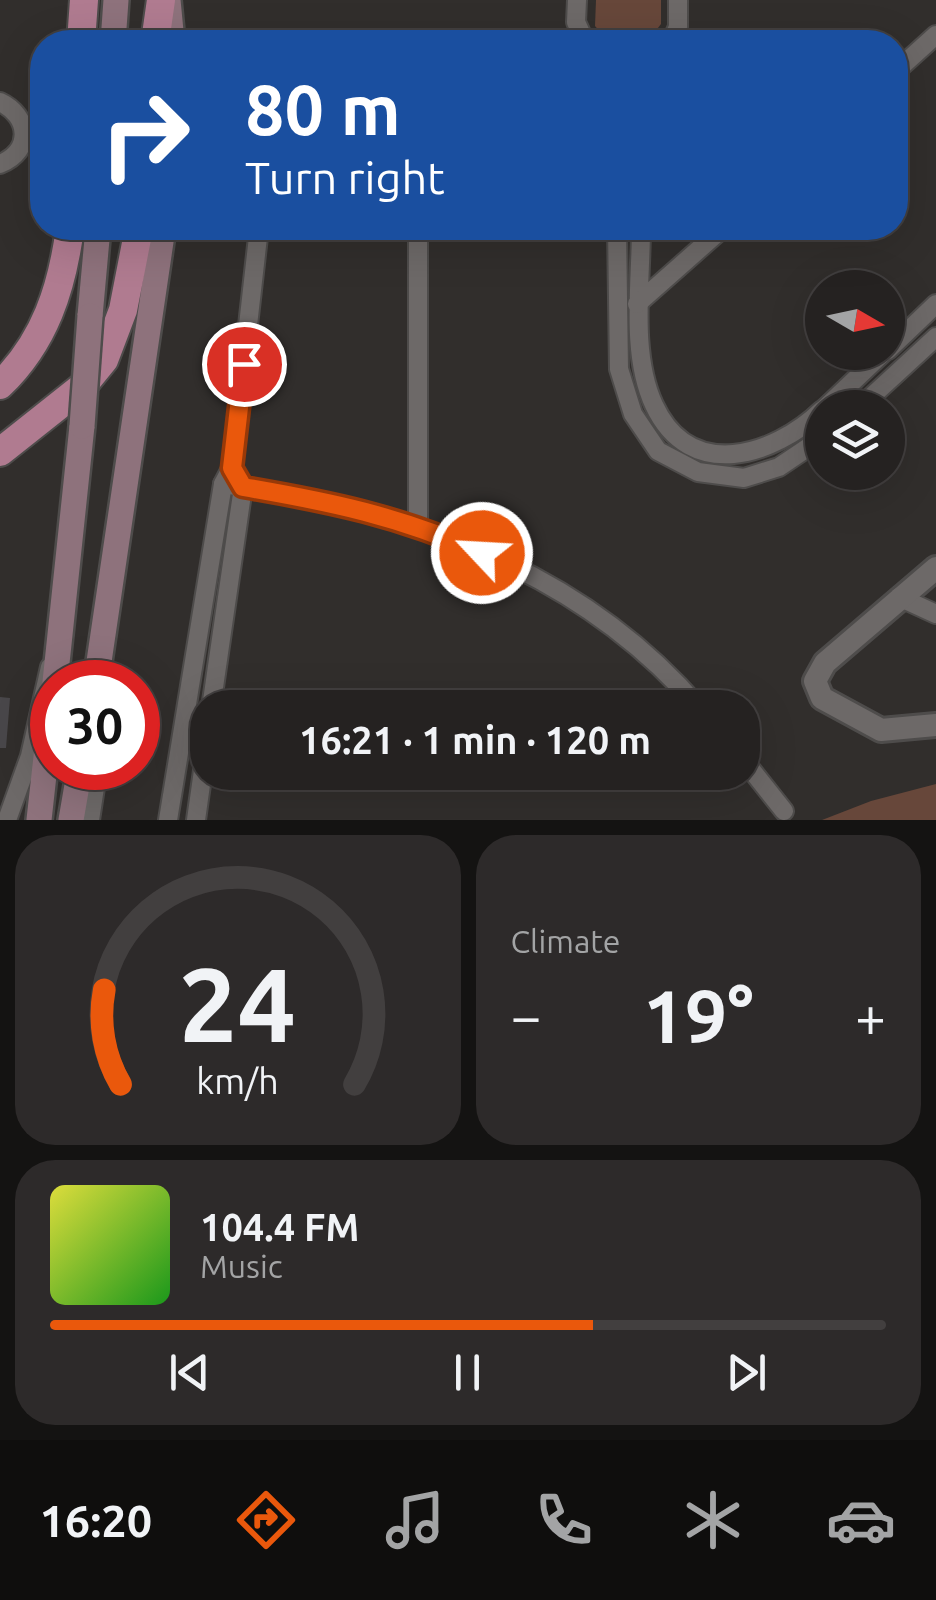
<!DOCTYPE html>
<html lang="en">
<head>
<meta charset="utf-8">
<style>
	:root { --surface:#252221; --page:#2d2a2a; --text:#f1f3f6; --muted:#a3a4a5; --line:#423f3f; --accent:#ea580c }
	body { margin:0; font-family:Ubuntu,sans-serif; background:var(--page); color:var(--text); height:100vh; display:flex; flex-direction:column; font-size:38px; white-space:nowrap }
	* { box-sizing:border-box; margin:0 }
	p { font-size:32px; color:var(--muted) }
	.icon { flex:none; width:55px; height:55px; fill:none; stroke:currentColor; stroke-width:2; stroke-linecap:round; stroke-linejoin:round }
	.map { position:relative; height:820px; overflow:hidden }
	.side { display:flex; flex-direction:column; gap:15px; padding:15px; background:#141312; flex:1 }
	.side>* { flex:none }
	.banner { position:absolute; left:30px; top:30px; width:878px; height:210px; border-radius:40px; box-shadow:0 10px 40px #0002,0 0 0 2px var(--line); background:#1a4fa0; color:#fff; overflow:hidden }
	.needle { width:65px; rotate:99deg }
	.buttons { position:absolute; left:805px; top:270px; display:grid; gap:20px }
	.buttons a { display:grid; place-items:center; width:100px; height:100px; border-radius:50%; background:var(--surface); box-shadow:0 10px 40px #0002,0 0 0 2px var(--line); font-size:50px }
	.speed { position:absolute; left:30px; top:660px; display:flex; gap:20px; font-size:50px; font-weight:700; text-align:center }
	.speed>* { display:grid; place-content:center; width:130px; height:130px; border-radius:50%; background:var(--surface); box-shadow:0 10px 40px #0002,0 0 0 2px var(--line); line-height:1 }
	.speed .limit { border:15px solid #d22; background:#fff; color:#111 }
	.pin { position:absolute; display:grid; place-items:center; width:85px; height:85px; color:#fff; margin:-42px; border:5px solid #fff; border-radius:50%; box-shadow:0 2px 10px #0007 }
	.me { position:absolute; width:110px; margin:-55px; rotate:295deg; stroke-linejoin:round; filter:drop-shadow(0 0 8px #0008) }
	.turn { display:flex; align-items:center; gap:35px; height:210px; padding:0 50px; font-size:45px }
	.turn .icon { width:130px; height:130px; stroke-width:2.5 }
	.turn b { display:block; font-size:70px; line-height:85px }
	.big { font-size:75px; font-weight:700; line-height:1.1 }
	.side .tile { flex:1; display:flex; flex-direction:column; justify-content:center; gap:15px; min-width:0; padding:0 35px; border-radius:40px; background:var(--page) }
	.side .dial { align-items:center; gap:0 }
	.dial svg { height:260px; overflow:visible; fill:none; stroke:var(--line); stroke-width:7; stroke-linecap:round; text-anchor:middle }
	.dial text { fill:var(--text); stroke:none }
	.song { display:flex; align-items:center; gap:30px }
	.cover { width:120px; height:120px; border-radius:15px; background:linear-gradient(135deg,hsl(60 70% 55%),hsl(120 70% 35%)) }
	.played { height:10px; border-radius:5px; background:linear-gradient(90deg,var(--accent) 65%,var(--line) 65%) }
	.keys { display:flex; justify-content:space-around; direction:ltr }
	.heat { display:flex; justify-content:space-between; align-items:center; font-size:55px; direction:ltr }
	.side .tiles { flex:1; display:grid; gap:15px; grid-template-columns:1fr 1fr }
	.tile:last-child { grid-column:span 2 }
	.trip { position:absolute; left:190px; top:690px; width:570px; height:100px; border-radius:40px; background:var(--surface); box-shadow:0 10px 40px #0002,0 0 0 2px var(--line); font-weight:700; line-height:100px; text-align:center }
	.tab-bar { display:flex; height:160px; justify-content:space-around; align-items:center; background:#0f0e0d; color:var(--muted) }
	.tab-bar .icon { width:70px; height:70px }
	.tab-bar .active { color:var(--accent) }
	.tab-bar b { font-size:45px; color:var(--text) }
	.map>svg:first-child { display:block }
</style>
</head>
<body>
<div class="map">
<svg width="936" height="820" viewBox="0 0 936 820">
	<rect width="100%" height="100%" fill="#312e2c"/>
	<g fill="#67473a">
		<path d="M 596,0 L 661,0 L 661,24 L 647,42 L 609,42 L 595,26 Z"/>
		<path d="M 936,784 L 936,820 L 822,820 L 871,801 Z"/>
	</g>
	<path fill="#49474a" d="M 0,697 L 10,698 L 6,748 L 0,748 Z"/>
	<g fill="none" stroke-linecap="round" stroke-linejoin="round">
		<g stroke="#4e4c4b" stroke-width="22">
			<g id="minor">
				<path d="M 577,0 L 576,22 L 585,42"/>
				<path d="M 671,42 L 678,27 L 678,0"/>
				<path d="M 895,72 L 936,35"/>
				<path d="M 0,102 C 30,116 33,151 0,164"/>
				<path d="M 617,228 L 619,369 L 633,414 L 658,451 L 698,472 L 744,478 L 779,467 L 822,438"/>
				<path d="M 641,228 C 641,282 630,354 654,405 C 690,483 774,456 822,410"/>
				<path d="M 637,304 L 723,228"/>
				<path d="M 888,350 L 936,304"/>
				<path d="M 825,408 L 884,352"/>
				<path d="M 859,408 L 936,337"/>
				<path d="M 223,484 C 403,510 576,565 699,708"/>
				<path d="M 418,524 L 418,228"/>
				<path d="M 899,597 L 936,614"/>
				<path d="M 211,708 L 243,487 L 237,477"/>
				<path d="M 742,758 L 784,811"/>
				<path d="M 7,820 L 30,756 L 50,667"/>
				<path d="M 90,820 L 98,768"/>
				<path d="M 168,820 L 223,484 L 232,467 L 259,228"/>
				<path d="M 196,820 L 208,735"/>
			</g>
		</g>
		<g stroke="#4e4c4b" stroke-width="28">
			<path id="tertiary" d="M 936,568 L 825,663 L 815,681 L 822,698 L 881,730 L 936,725"/>
		</g>
		<g stroke="#4e4c4b" stroke-width="30">
			<g id="secondary">
				<path d="M 168,0 L 172,42"/>
				<path d="M 113,42 L 116,0"/>
				<path d="M 90,316 L 98,228"/>
				<path d="M 55,682 L 82,426"/>
				<path d="M 96,682 L 163,228"/>
				<path d="M 39,820 L 52,703"/>
				<path d="M 71,820 L 80,768"/>
			</g>
		</g>
		<g stroke="#4e4c4b" stroke-width="32">
			<g id="primary">
				<path d="M 81,42 L 84,0"/>
				<path d="M 155,42 L 161,0"/>
				<path d="M 0,385 C 45,342 62,288 70,228"/>
				<path d="M 0,452 L 82,387 L 104,360 L 123,310 L 139,228"/>
			</g>
		</g>
		<use href="#minor" stroke="#6d6968" stroke-width="18"/>
		<use href="#tertiary" stroke="#6d6968" stroke-width="22"/>
		<use href="#secondary" stroke="#8e727c" stroke-width="25"/>
		<use href="#primary" stroke="#b07b90" stroke-width="28"/>
		<g stroke="#4e4c4b" stroke-width="30" stroke-linecap="butt">
			<path id="secondary-bridge" d="M 82,426 L 90,316"/>
		</g>
		<use href="#secondary-bridge" stroke="#8e727c" stroke-width="25"/>
	</g>
	<g fill="none" stroke-linecap="round" stroke-linejoin="round">
		<g stroke="#983908" stroke-width="25">
			<path id="route" d="M 244,364 L 232,468 L 243,487 C 331,502 399,516 482,553"/>
		</g>
		<use href="#route" stroke="#ea580c" stroke-width="18"/>
	</g>
</svg>
<div class="buttons">
<a><svg class="needle" viewBox="-14 -14 28 28"><path d="M0-13l5 13h-10z" fill="#e53935"/><path d="M0 13l5-13h-10z" fill="#a3a4a5"/></svg></a>
<a><svg class="icon" aria-label="layers" viewBox="0 0 24 24"><path d="M12 4l9 5-9 5-9-5zM3 14l9 5 9-5"/></svg></a>
</div>
<div class="speed"><div class="limit">30</div></div>
<div class="pin" style="left:244px;top:364px;background:#d93025"><svg class="icon" aria-label="arrive" viewBox="0 0 24 24"><path d="M6 21V4h12l-3 4 3 4H6"/></svg></div>
<svg class="me" style="left:482px;top:553px" viewBox="-20 -20 40 40"><circle r="17" fill="#ea580c" stroke="#fff" stroke-width="3"/><path d="M0-11L8 9 0 5-8 9z" fill="#fff"/></svg>
<div class="trip">16:21 · 1 min · 120 m</div>
<div class="banner">
<div class="turn"><svg class="icon" aria-label="right" viewBox="0 0 24 24"><path d="M7 20v-9h11M14 6l5 5-5 5"/></svg><div><b>80 m</b>Turn right</div></div>
</div>
</div>
<section class="side">
<div class="tiles">
<div class="tile dial"><svg viewBox="0 0 100 80">
<path d="M14 69A42 42 0 1 1 86 69"/>
<path d="M14 69A42 42 0 0 1 9 40" stroke="#ea580c"/>
<text x="50" y="56" font-size="32" font-weight="700">24</text>
<text x="50" y="72" font-size="11">km/h</text>
</svg></div>
<div class="tile"><p>Climate</p>
<div class="heat"><a>−</a><b class="big">19°</b><a>+</a></div>
</div>
<div class="tile">
<div class="song"><i class="cover"></i><div><b>104.4 FM</b><p>Music</p></div></div>
<div class="played"></div>
<div class="keys"><svg class="icon" aria-label="previous" viewBox="0 0 24 24"><path d="M18 5L8 12l10 7zM5 5v14"/></svg><svg class="icon" aria-label="pause" viewBox="0 0 24 24"><path d="M8 5v14M16 5v14"/></svg><svg class="icon" aria-label="next" viewBox="0 0 24 24"><path d="M6 5l10 7-10 7zM19 5v14"/></svg></div>
</div>
</div>
</section>
<nav class="tab-bar">
<b>16:20</b>
<svg class="icon active" aria-label="directions" viewBox="0 0 24 24"><path d="M12 3l9 9-9 9-9-9zM9 14v-3h6M13 9l2 2-2 2"/></svg>
<svg class="icon" aria-label="music" viewBox="0 0 24 24"><path d="M9 18V5l10-2v13"/><circle cx="6" cy="18" r="3"/><circle cx="16" cy="16" r="3"/></svg>
<svg class="icon" aria-label="phone" viewBox="0 0 24 24"><path d="M5 4h4l2 5-3 2q2 4 5 5l2-3 5 2v4C11 20 4 13 5 4z"/></svg>
<svg class="icon" aria-label="climate" viewBox="0 0 24 24"><path d="M12 3v18M4 7l16 10M4 17L20 7"/></svg>
<svg class="icon" aria-label="car" viewBox="0 0 24 24"><path d="M5 17H2v-5l4-1 3-4h7l3 4 3 1v5h-3M9 17h6M6 11h13"/><circle cx="7" cy="17" r="2"/><circle cx="17" cy="17" r="2"/></svg>
</nav>
</body>
</html>
